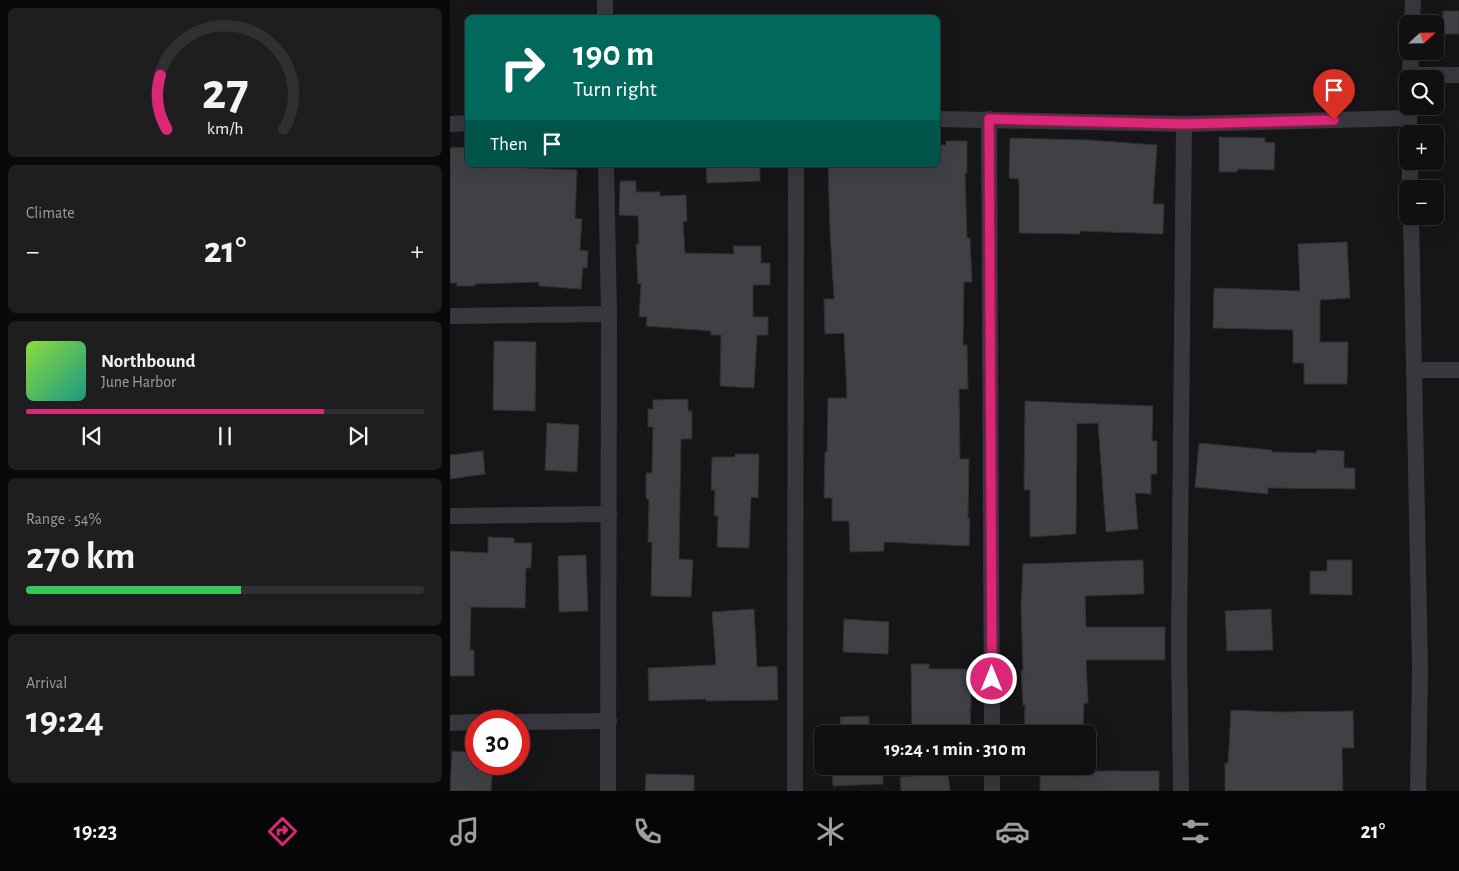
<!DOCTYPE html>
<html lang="en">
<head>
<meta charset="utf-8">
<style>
	:root { --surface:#101012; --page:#1e1e20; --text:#f1f3f6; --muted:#9c9d9f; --line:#303032; --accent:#db2777 }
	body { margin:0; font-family:"Alegreya Sans",sans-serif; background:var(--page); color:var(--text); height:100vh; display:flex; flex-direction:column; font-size:19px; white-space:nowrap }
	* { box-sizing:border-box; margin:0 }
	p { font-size:16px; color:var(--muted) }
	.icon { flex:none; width:28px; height:28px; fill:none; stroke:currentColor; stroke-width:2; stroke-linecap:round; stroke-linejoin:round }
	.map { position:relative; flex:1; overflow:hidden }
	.sheet { display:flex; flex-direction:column; gap:8px; padding:8px; background:#09090a; width:450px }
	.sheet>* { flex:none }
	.guide { position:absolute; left:15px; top:15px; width:475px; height:152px; border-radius:8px; box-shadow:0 5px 20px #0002,0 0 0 1px var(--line); background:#00695c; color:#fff; overflow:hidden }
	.needle { width:32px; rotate:68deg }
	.controls { position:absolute; left:949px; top:15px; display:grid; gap:10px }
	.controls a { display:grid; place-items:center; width:45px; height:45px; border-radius:8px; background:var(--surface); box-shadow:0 5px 20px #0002,0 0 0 1px var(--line); font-size:25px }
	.speed { position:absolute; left:15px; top:710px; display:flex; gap:10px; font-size:25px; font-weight:700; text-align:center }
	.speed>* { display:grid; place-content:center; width:65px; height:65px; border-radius:50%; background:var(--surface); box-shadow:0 5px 20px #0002,0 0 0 1px var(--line); line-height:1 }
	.speed .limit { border:8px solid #d22; background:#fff; color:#111 }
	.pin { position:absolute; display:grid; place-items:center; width:42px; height:42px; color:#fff; margin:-51px -21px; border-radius:50% 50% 50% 0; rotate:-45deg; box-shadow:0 0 5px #0007 }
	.pin .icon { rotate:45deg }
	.me { position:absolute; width:55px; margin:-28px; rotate:0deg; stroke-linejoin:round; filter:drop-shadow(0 0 4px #0008) }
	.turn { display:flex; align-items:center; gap:18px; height:105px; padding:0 25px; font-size:22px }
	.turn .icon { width:65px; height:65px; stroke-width:2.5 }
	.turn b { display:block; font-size:35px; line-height:42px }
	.then { display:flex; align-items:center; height:48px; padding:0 25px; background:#0003; gap:10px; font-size:19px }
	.big { font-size:38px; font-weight:700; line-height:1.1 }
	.sheet .card { flex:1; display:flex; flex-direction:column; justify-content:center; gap:8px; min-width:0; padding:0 18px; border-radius:8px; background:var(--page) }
	.sheet .dial { align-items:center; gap:0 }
	.dial svg { height:130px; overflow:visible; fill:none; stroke:var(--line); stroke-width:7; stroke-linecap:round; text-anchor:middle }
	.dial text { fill:var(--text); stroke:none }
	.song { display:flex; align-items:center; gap:15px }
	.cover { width:60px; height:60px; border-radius:8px; background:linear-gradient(135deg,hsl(90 70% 55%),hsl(170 70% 35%)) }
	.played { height:5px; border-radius:2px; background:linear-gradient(90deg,var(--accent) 75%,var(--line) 75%) }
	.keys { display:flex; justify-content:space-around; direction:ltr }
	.heat { display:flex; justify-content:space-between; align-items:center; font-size:28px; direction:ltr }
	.charge { height:8px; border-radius:4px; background:linear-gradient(90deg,#34c759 54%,var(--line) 0) }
	.trip { position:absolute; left:364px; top:725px; width:282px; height:50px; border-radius:8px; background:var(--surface); box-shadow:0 5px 20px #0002,0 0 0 1px var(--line); font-weight:700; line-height:50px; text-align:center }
	.tab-bar { display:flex; height:80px; justify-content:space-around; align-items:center; background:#060607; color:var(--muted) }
	.tab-bar .icon { width:35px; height:35px }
	.tab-bar .current { color:var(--accent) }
	.tab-bar b { font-size:22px; color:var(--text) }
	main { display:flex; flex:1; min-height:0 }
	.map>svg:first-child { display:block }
</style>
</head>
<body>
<main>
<section class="sheet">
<div class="card dial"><svg viewBox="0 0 100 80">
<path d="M14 69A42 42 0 1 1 86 69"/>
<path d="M14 69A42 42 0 0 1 10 36" stroke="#db2777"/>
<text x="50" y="56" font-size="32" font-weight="700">27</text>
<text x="50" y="72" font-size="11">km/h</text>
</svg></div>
<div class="card"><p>Climate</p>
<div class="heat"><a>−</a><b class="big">21°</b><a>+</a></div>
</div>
<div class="card">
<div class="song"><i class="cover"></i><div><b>Northbound</b><p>June Harbor</p></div></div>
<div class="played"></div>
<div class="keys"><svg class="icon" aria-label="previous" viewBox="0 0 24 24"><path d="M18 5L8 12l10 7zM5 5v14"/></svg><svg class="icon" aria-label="pause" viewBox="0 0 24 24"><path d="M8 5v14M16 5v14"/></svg><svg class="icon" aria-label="next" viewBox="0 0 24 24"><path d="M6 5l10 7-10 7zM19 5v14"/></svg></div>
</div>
<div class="card"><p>Range · 54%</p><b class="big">270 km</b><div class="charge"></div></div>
<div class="card"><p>Arrival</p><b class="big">19:24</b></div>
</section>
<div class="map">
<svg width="1009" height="791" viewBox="0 0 1009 791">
	<rect width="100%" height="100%" fill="#161618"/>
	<g fill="#404145" stroke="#303034">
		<rect x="993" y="11" width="16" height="23"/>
		<path d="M 769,137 L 815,138 L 815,142 L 825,143 L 824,170 L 788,169 L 787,172 L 769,172 Z"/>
		<path d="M 560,138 L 638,140 L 707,145 L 703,204 L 714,204 L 713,234 L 630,231 L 630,234 L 569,233 L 569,179 L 559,178 Z"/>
		<path d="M 496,141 L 517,141 L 517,173 L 515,173 L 517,238 L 520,238 L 522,282 L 514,282 L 513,345 L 517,345 L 518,389 L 509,389 L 510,459 L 519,459 L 518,518 L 520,519 L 519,546 L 434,542 L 434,551 L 400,552 L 399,521 L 382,521 L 382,498 L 374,498 L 375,452 L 377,452 L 378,398 L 397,398 L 394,333 L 375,334 L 374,299 L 384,299 L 380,231 L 378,165 L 488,165 L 488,145 L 496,145 Z"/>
		<path d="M 18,147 L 18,165 L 76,165 L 76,168 L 127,170 L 125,218 L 132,219 L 130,250 L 138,251 L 137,268 L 133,267 L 131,289 L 89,286 L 89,282 L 25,284 L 25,286 L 7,286 L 7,283 L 0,283 L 0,148 Z"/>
		<path d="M 256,165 L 310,165 L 310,181 L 257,183 Z"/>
		<path d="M 170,181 L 186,181 L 186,192 L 210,192 L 210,196 L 236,195 L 237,221 L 233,222 L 235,253 L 284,254 L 283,246 L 311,246 L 311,263 L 320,263 L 320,285 L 303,285 L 303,317 L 318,317 L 318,335 L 307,335 L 304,388 L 270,386 L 271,335 L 261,335 L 261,331 L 196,326 L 197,317 L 189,317 L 191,283 L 188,284 L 186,244 L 189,244 L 188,216 L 169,215 Z"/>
		<path d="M 897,242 L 900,298 L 870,300 L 870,342 L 898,342 L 897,384 L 854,384 L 854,363 L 843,363 L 843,330 L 763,328 L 764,288 L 850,291 L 848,244 Z"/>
		<path d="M 44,341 L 86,342 L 85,411 L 43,410 Z"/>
		<path d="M 238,399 L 238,411 L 242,411 L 242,439 L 231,439 L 229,559 L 243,560 L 241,597 L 201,596 L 202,542 L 198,542 L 199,499 L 196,499 L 196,473 L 202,473 L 203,427 L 198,427 L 198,409 L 203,409 L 203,400 Z"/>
		<path d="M 575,401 L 703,406 L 702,441 L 707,441 L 707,474 L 701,474 L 701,494 L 685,493 L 688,529 L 656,532 L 648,423 L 627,424 L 626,534 L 580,537 L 580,490 L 574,490 Z"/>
		<path d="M 97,423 L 129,425 L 127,472 L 95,470 Z"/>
		<path d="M 749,443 L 822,450 L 822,452 L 866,453 L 867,450 L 894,451 L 894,468 L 905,468 L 905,489 L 818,488 L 818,494 L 745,487 Z"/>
		<path d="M 33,451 L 35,474 L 0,479 L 0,455 Z"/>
		<path d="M 285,454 L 309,454 L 308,498 L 301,497 L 299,548 L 267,547 L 268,516 L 264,516 L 265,490 L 261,490 L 262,457 L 285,457 Z"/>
		<path d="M 38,537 L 64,538 L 64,543 L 82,543 L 81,568 L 76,568 L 75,608 L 21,607 L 20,650 L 24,650 L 24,676 L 0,676 L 0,551 L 38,553 Z"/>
		<path d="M 136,555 L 138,611 L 109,612 L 108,556 Z"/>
		<path d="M 693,560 L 694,594 L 635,596 L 636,627 L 715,627 L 715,660 L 636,660 L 638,703 L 634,703 L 633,734 L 574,734 L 575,705 L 573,705 L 571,671 L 573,671 L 571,605 L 573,564 Z"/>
		<path d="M 877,560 L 902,560 L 902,595 L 860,594 L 860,571 L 877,571 Z"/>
		<path d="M 304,609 L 307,667 L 327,666 L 328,700 L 256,701 L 256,699 L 199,701 L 198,668 L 266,665 L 262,612 Z"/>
		<path d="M 821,609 L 823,650 L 777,651 L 775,611 Z"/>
		<path d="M 394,619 L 439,622 L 438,654 L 393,652 Z"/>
		<path d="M 461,664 L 479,664 L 479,669 L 521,669 L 521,707 L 520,707 L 521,734 L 462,734 Z"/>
		<path d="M 781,710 L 830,712 L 903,711 L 904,748 L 892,748 L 893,791 L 775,791 L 775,763 L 778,763 Z"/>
		<path d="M 419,716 L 419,734 L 391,734 L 390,717 Z"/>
		<path d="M 2,751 L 26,753 L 26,764 L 43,764 L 41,791 L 0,791 Z"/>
		<path d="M 382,766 L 433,766 L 433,784 L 383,786 Z"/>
		<path d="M 634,771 L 709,771 L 709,791 L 590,791 L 590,772 Z"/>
		<path d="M 498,773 L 500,791 L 451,791 L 450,777 Z"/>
		<path d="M 196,774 L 244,775 L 244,791 L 195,791 Z"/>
	</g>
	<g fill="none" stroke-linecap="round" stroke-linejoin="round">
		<g stroke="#37383d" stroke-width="16">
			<path d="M 155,0 L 155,18"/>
			<path d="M 962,24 L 963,0"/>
			<path d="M 960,75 L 1009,75"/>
			<path d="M 960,79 L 961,51"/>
			<path d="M 488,119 L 734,124 L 959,118"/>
			<path d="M 539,119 L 542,734"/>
			<path d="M 0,124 L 18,123"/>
			<path d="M 959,134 L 959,106"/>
			<path d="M 960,161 L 960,189"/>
			<path d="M 156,165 L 159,314 L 158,791"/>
			<path d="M 961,216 L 970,669 L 968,791"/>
			<path d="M 0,316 L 159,314"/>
			<path d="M 964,370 L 1009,370"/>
			<path d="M 0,516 L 159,514"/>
			<path d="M 69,722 L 159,721"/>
			<path d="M 0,723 L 26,722"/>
			<path d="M 345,791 L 346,165"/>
			<path d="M 542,791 L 542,766"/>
			<path d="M 731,791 L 729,648 L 734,124"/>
		</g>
	</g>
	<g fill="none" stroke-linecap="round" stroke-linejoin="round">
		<g stroke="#8e194d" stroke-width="12">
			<path id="route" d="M 542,679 L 539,119 L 734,124 L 884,120"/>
		</g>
		<use href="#route" stroke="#db2777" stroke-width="9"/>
	</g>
</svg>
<div class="controls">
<a><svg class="needle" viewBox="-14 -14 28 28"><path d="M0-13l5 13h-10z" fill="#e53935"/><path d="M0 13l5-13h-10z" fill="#9c9d9f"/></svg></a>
<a><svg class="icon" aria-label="search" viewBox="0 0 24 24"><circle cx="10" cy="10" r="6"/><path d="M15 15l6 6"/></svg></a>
<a>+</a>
<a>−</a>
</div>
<div class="speed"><div class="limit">30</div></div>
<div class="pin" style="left:884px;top:120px;background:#d93025"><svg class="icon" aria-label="arrive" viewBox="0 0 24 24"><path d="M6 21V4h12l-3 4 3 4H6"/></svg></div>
<svg class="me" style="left:542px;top:679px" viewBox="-20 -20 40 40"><circle r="17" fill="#db2777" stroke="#fff" stroke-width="3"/><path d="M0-11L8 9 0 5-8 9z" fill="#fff"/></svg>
<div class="trip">19:24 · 1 min · 310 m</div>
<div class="guide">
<div class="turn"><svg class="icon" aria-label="right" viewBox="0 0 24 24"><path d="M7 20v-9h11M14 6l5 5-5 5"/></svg><div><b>190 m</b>Turn right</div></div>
<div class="then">Then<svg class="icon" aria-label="arrive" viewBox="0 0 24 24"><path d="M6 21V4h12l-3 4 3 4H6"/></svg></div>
</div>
</div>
</main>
<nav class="tab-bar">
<b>19:23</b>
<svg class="icon current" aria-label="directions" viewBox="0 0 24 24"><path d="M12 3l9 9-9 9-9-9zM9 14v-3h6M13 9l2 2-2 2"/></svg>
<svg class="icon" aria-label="music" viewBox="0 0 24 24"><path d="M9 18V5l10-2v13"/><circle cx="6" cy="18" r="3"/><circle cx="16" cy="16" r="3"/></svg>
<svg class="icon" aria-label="phone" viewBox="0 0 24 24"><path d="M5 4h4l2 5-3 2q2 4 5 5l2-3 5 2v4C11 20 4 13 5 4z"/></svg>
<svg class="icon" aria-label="climate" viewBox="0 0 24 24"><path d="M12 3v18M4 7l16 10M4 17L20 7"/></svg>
<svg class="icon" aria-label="car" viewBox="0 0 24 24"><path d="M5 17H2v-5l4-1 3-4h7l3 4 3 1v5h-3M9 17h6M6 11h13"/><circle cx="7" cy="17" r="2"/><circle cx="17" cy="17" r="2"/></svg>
<svg class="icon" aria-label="filters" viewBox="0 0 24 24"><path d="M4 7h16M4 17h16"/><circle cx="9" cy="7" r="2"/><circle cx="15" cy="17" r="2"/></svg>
<b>21°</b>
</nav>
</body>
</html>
